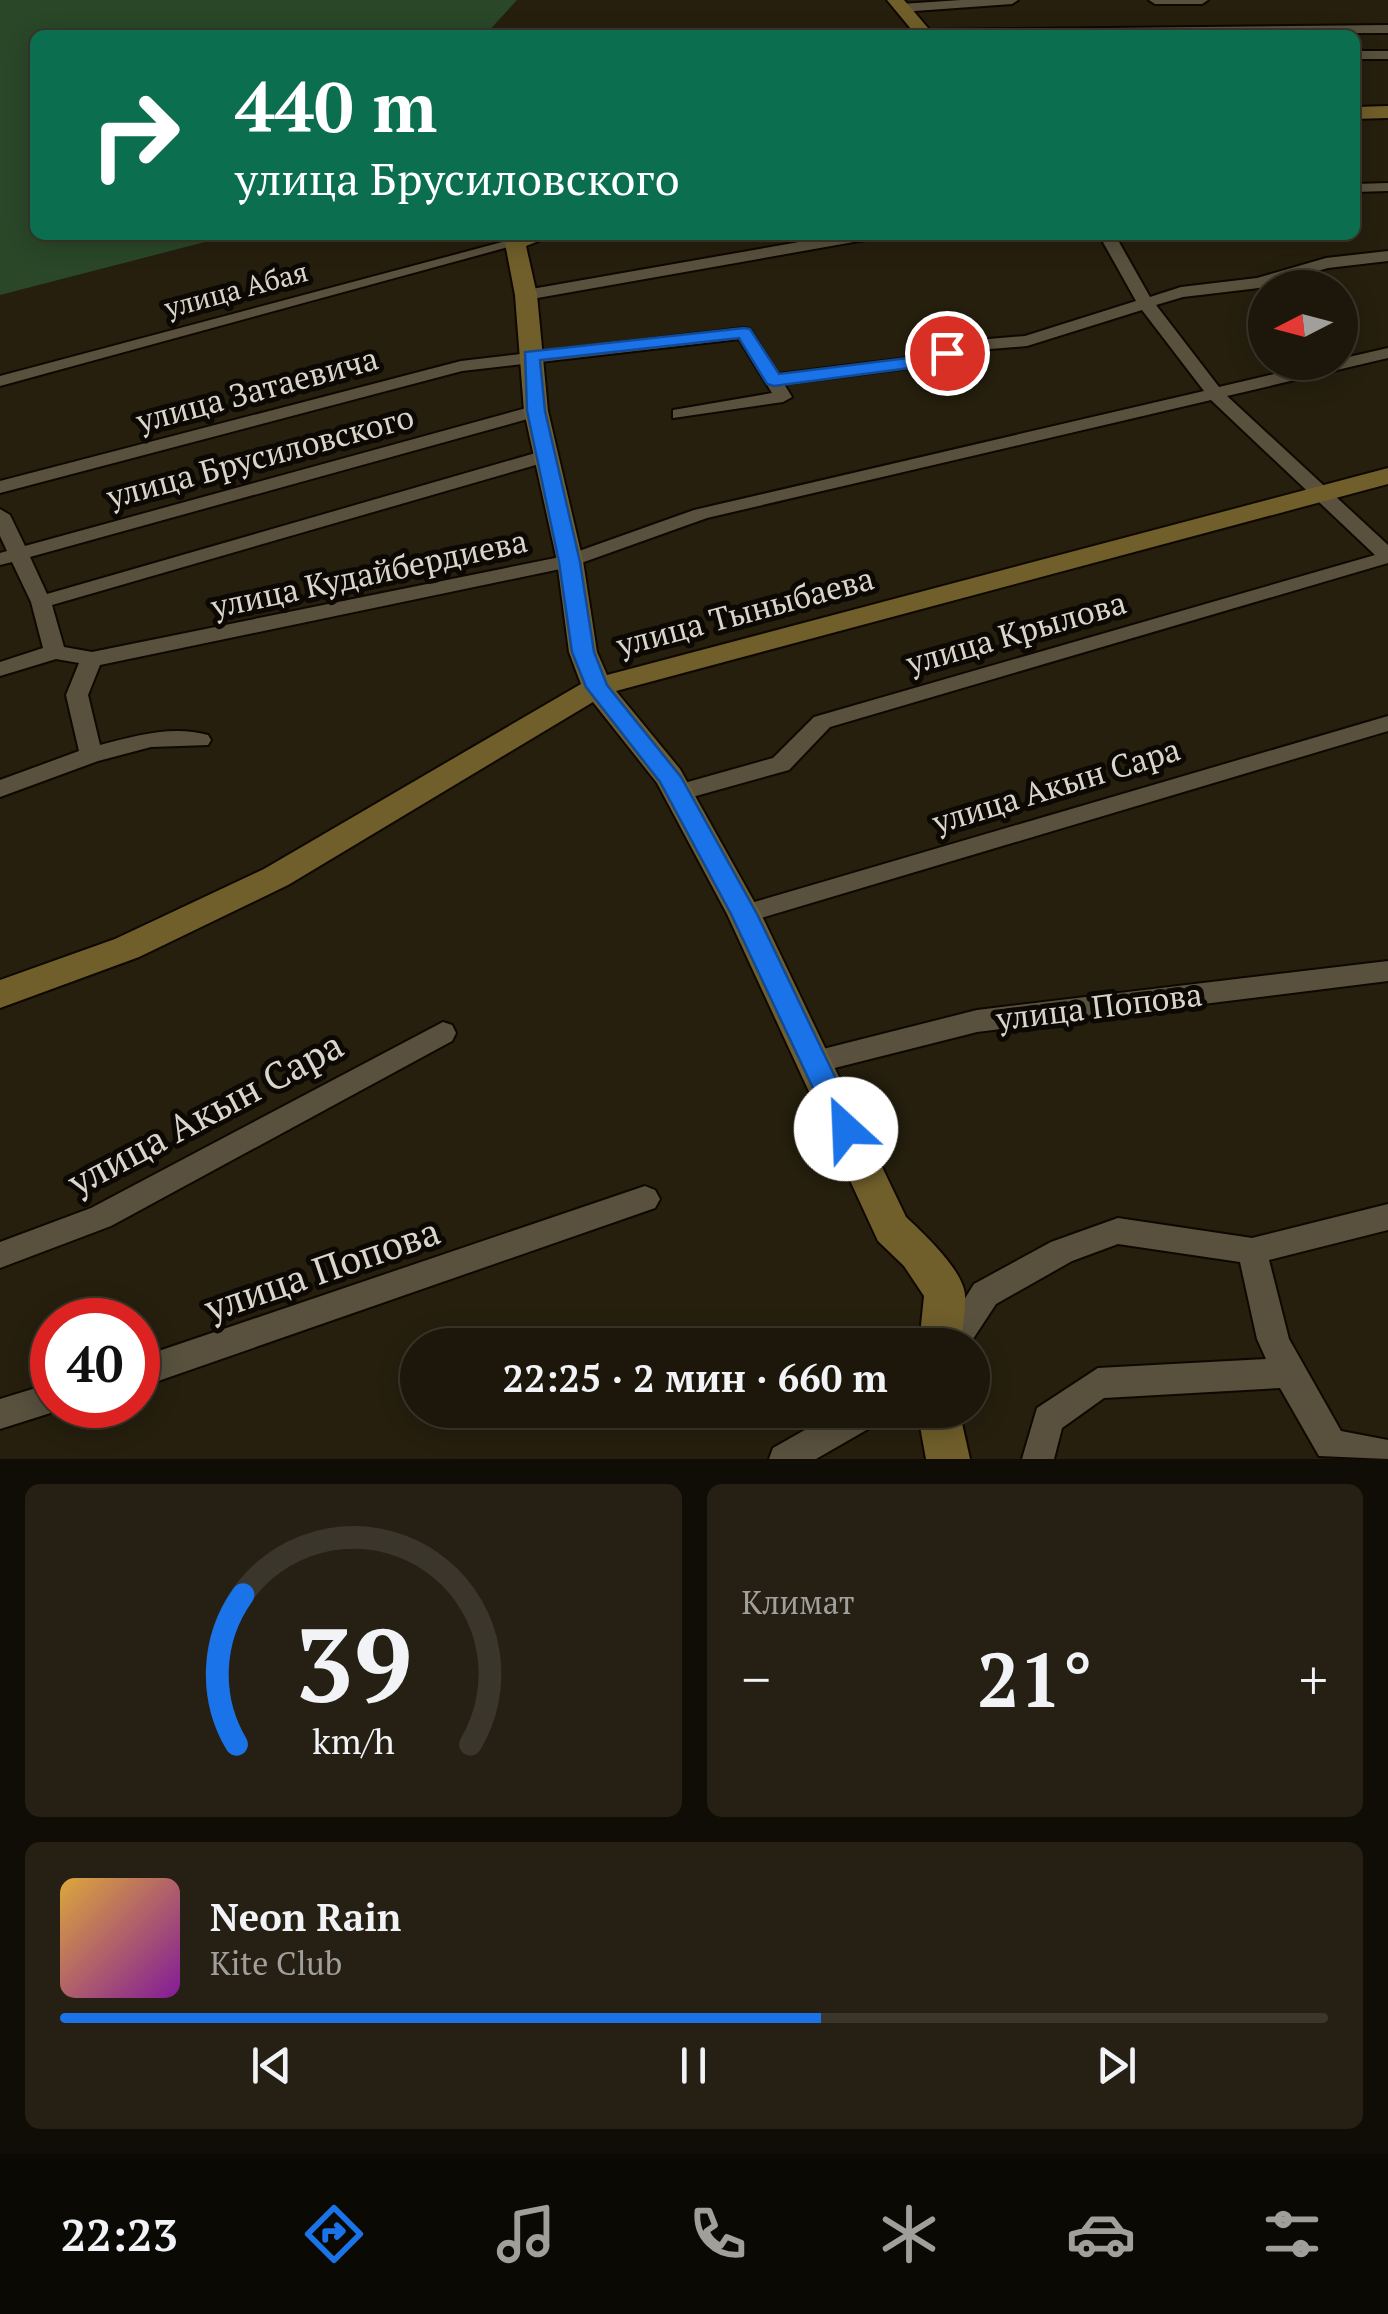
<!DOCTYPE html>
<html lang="ru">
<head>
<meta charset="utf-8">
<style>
	:root { --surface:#1c170a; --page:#252013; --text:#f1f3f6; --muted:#a09f9c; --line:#3a362b; --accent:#1a73e8 }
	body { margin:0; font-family:"PT Serif",serif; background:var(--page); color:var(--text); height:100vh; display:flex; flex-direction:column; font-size:38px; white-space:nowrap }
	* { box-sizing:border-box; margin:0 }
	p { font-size:32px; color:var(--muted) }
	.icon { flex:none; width:55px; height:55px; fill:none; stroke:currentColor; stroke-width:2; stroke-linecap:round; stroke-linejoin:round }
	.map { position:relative; height:1459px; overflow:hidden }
	.details { display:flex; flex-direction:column; gap:25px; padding:25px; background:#0f0d06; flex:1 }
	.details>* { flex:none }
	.top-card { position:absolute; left:30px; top:30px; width:1330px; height:210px; border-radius:15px; box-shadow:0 5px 25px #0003,0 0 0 2px var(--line); background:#0b6e4f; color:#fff; overflow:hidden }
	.needle { width:65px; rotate:264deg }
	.tools { position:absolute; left:1248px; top:270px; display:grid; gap:20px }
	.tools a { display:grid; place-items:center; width:110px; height:110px; border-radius:50%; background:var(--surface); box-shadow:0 5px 25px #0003,0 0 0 2px var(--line); font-size:50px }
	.speed { position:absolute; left:30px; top:1298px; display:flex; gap:20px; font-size:50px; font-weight:700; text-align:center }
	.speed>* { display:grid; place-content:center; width:130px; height:130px; border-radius:50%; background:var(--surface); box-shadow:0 5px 25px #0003,0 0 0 2px var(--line); line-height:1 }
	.speed .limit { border:15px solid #d22; background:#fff; color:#111 }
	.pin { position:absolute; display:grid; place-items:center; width:85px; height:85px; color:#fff; margin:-42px; border:5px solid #fff; border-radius:50%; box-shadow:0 2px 10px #0007 }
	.me { position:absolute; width:110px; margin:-55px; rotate:335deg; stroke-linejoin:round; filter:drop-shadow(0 0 8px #0008) }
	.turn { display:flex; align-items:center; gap:35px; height:210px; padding:0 40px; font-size:45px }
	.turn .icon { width:130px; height:130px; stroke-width:2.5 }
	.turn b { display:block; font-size:70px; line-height:85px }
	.big { font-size:75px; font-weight:600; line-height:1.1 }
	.details .card { flex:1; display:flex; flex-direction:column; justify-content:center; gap:15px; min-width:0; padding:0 35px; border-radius:15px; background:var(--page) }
	.details .dial { align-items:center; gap:0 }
	.dial svg { height:260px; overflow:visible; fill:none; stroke:var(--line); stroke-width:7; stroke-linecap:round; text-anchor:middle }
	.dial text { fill:var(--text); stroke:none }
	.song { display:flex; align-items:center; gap:30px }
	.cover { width:120px; height:120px; border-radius:15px; background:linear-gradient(135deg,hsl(40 70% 55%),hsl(290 70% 35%)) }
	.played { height:10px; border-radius:5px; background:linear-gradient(90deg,var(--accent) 60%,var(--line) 60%) }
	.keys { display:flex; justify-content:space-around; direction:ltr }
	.heat { display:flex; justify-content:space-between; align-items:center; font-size:55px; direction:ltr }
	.details .tiles { flex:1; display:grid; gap:25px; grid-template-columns:1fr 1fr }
	.card:last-child { grid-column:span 2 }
	.trip { position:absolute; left:400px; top:1328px; width:590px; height:100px; border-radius:50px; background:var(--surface); box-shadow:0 5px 25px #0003,0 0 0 2px var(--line); font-weight:600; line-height:100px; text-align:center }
	.dock { display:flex; height:160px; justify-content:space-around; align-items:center; background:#0b0904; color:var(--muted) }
	.dock .icon { width:70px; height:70px }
	.dock .active { color:var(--accent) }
	.dock b { font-size:45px; color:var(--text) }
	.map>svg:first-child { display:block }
</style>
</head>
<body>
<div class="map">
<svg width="1388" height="1459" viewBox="0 0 1388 1459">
	<rect width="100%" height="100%" fill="#261f0e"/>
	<path fill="#2a4728" d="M 0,0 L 517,0 L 485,35 L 35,35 L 35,235 L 232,235 L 0,295 Z"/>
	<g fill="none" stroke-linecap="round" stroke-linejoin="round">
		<g stroke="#0f0800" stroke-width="4">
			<g id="street">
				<path d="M 961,0 L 1018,0 L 1012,4 L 901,12 L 895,8 L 901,4 Z"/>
				<path d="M 1149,0 L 1208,0 L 1202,4 L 1155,4 Z"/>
				<path d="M 1388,25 L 1388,33 L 918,34 L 924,30 Z"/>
				<rect x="1355" y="51" width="33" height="8"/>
				<path d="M 1388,183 L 1388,191 L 1355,192 L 1355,184 Z"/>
				<path d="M 503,235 L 519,235 L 523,243 L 0,386 L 0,376 L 506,241 Z"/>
				<path d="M 839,235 L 873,235 L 865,240 L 526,300 L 518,295 L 526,290 Z"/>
				<path d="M 1099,235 L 1115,235 L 1150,297 L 1181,287 L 1257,278 L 1326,258 L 1388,251 L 1388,261 L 1328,268 L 1259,288 L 1183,297 L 1156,305 L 1219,387 L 1325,362 L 1340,362 L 1340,359 L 1388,348 L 1388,358 L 1227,396 L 1388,545 L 1388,563 L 830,727 L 789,770 L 678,801 L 670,799 L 666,793 L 670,787 L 773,758 L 814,717 L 1375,555 L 1211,400 L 707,518 L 570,567 L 100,665 L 88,695 L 100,745 C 135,736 172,725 208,735 L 211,740 L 208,745 L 151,747 L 98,761 L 0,797 L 0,780 L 79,751 L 66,695 L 79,663 L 56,659 L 0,676 L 0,662 L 43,648 L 31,602 L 12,562 L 0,565 L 0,553 L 7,551 L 0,536 L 0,509 L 10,515 L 25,546 L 530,407 L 542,407 L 545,411 L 542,415 L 30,557 L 47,594 L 539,452 L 546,450 L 555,456 L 553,460 L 52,605 L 64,647 L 92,652 L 565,556 L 694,510 L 1204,391 L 1142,310 L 1027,346 L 978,350 L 917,367 L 784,384 L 792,397 L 783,402 L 673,418 L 673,410 L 679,409 L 772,393 L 739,339 L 462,371 L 0,493 L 0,481 L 461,361 L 744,328 L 750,329 L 778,374 L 916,357 L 977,340 L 1025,336 L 1136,301 Z"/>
				<path d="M 1388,716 L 1388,731 L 744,923 L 735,921 L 731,914 L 735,907 L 744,905 Z"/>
				<path d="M 1388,961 L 1388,981 L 977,1032 L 815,1073 L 805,1070 L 801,1062 L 805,1054 L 815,1051 L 977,1010 Z"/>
				<path d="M 443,1022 L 452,1025 L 456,1033 L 452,1041 L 111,1226 L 0,1268 L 0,1242 L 91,1208 Z"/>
				<path d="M 645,1186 L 655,1190 L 660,1199 L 655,1208 L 138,1388 L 138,1358 Z"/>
				<path d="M 1388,1204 L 1388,1230 L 1269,1260 L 1289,1339 L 1341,1431 L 1388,1440 L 1388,1459 L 1319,1456 L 1280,1388 L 1104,1398 L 1062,1428 L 1054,1459 L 1022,1459 L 1037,1408 L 1098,1368 L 1266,1359 L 1257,1339 L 1240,1262 L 1118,1244 L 1072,1261 L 996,1304 L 969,1345 L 936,1345 L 974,1284 L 1051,1242 L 1118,1218 L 1252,1238 Z"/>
				<path d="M 52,1383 L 52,1405 L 65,1405 L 63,1409 L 0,1429 L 0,1399 Z"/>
				<path d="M 840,1410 L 887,1410 L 882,1421 L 816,1459 L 769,1459 L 773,1448 Z"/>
			</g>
		</g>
		<g stroke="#0f0800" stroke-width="4">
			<g id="secondary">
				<path d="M 887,0 L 904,0 L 934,35 L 916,35 Z"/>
				<path d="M 1388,106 L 1388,118 L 1355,119 L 1355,107 Z"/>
				<path d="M 521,235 L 554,235 L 526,246 L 537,295 L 548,411 L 583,561 L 597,652 L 607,675 L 1388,468 L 1388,484 L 616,691 L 680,769 L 761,914 L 906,1217 C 924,1234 963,1270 965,1295 C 966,1311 962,1329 961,1345 L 919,1345 L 924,1296 L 904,1266 L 878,1241 L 727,914 L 657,783 L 593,702 L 288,885 L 139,957 L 0,1008 L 0,980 L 115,939 L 264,869 L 581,684 L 569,652 L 557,561 L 524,411 L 515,295 L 505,243 Z"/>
				<path d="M 917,1410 L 959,1410 L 970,1459 L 926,1459 Z"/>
			</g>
		</g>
		<use href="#street" fill="#59513e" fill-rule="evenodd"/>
		<use href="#secondary" fill="#705f2b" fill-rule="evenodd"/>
	</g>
	<path fill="#1a73e8" stroke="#114b97" stroke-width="2.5" d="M 744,328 L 750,329 L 779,374 L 916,357 L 947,348 L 956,353 L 917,367 L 774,386 L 767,384 L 739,338 L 540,360 L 545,411 L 580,562 L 594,652 L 607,685 L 681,777 L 757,914 L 860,1129 L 856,1137 L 846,1141 L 836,1137 L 731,914 L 660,782 L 586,687 L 572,652 L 559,562 L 527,411 L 525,352 Z"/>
	<g text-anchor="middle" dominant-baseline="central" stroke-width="10" stroke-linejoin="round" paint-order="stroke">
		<g font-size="28" fill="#dad5ca" stroke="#0c0904">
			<text transform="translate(236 289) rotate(-15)">улица Абая</text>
		</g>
		<g font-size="32" fill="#dad5ca" stroke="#0c0904">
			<text transform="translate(257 389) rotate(-15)">улица Затаевича</text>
			<text transform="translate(260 456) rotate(-15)">улица Брусиловского</text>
			<text transform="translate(369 573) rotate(-12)">улица Кудайбердиева</text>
			<text transform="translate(745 611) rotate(-15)">улица Тыныбаева</text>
			<text transform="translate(1016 632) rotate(-16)">улица Крылова</text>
			<text transform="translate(1056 785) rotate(-17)">улица Акын Сара</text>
			<text transform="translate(1099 1006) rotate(-7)">улица Попова</text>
		</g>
		<g font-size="38" fill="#dad5ca" stroke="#0c0904">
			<text transform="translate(205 1113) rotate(-28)">улица Акын Сара</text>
			<text transform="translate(322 1269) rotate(-19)">улица Попова</text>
		</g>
	</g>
</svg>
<div class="tools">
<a><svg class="needle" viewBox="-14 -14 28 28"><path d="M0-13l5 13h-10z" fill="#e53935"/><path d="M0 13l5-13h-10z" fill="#a09f9c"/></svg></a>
</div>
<div class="speed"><div class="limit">40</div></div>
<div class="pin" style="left:947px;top:353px;background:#d93025"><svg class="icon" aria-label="arrive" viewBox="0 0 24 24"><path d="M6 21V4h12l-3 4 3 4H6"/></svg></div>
<svg class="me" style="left:846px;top:1129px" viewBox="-20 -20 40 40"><circle r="19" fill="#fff"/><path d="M0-13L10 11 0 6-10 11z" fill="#1a73e8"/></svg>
<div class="trip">22:25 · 2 мин · 660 m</div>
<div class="top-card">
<div class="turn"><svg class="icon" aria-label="right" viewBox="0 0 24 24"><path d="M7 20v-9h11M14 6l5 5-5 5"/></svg><div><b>440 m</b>улица Брусиловского</div></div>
</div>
</div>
<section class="details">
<div class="tiles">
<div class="card dial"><svg viewBox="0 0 100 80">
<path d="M14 69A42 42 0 1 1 86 69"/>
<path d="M14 69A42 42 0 0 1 16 23" stroke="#1a73e8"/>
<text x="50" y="56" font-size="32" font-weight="700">39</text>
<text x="50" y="72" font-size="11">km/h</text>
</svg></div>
<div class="card"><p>Климат</p>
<div class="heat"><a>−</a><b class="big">21°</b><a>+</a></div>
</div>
<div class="card">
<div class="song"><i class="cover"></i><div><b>Neon Rain</b><p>Kite Club</p></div></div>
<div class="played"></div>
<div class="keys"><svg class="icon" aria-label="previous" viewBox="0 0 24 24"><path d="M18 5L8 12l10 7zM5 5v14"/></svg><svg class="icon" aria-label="pause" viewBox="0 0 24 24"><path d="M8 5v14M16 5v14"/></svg><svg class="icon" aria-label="next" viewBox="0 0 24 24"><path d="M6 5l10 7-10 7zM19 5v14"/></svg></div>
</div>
</div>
</section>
<nav class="dock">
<b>22:23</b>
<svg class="icon active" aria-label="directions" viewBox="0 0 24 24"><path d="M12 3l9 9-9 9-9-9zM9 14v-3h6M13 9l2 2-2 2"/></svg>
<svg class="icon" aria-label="music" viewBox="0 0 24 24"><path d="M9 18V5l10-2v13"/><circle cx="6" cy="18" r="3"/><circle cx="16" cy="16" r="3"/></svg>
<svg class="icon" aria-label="phone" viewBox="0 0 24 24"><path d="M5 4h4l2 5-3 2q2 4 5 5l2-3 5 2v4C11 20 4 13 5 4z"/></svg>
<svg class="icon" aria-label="climate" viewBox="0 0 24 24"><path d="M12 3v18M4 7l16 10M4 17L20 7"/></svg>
<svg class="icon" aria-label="car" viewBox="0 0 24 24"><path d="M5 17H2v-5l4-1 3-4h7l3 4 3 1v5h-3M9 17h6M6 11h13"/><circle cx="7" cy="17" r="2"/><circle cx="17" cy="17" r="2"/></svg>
<svg class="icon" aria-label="filters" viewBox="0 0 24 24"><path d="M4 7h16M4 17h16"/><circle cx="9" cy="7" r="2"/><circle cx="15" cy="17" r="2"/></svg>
</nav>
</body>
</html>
